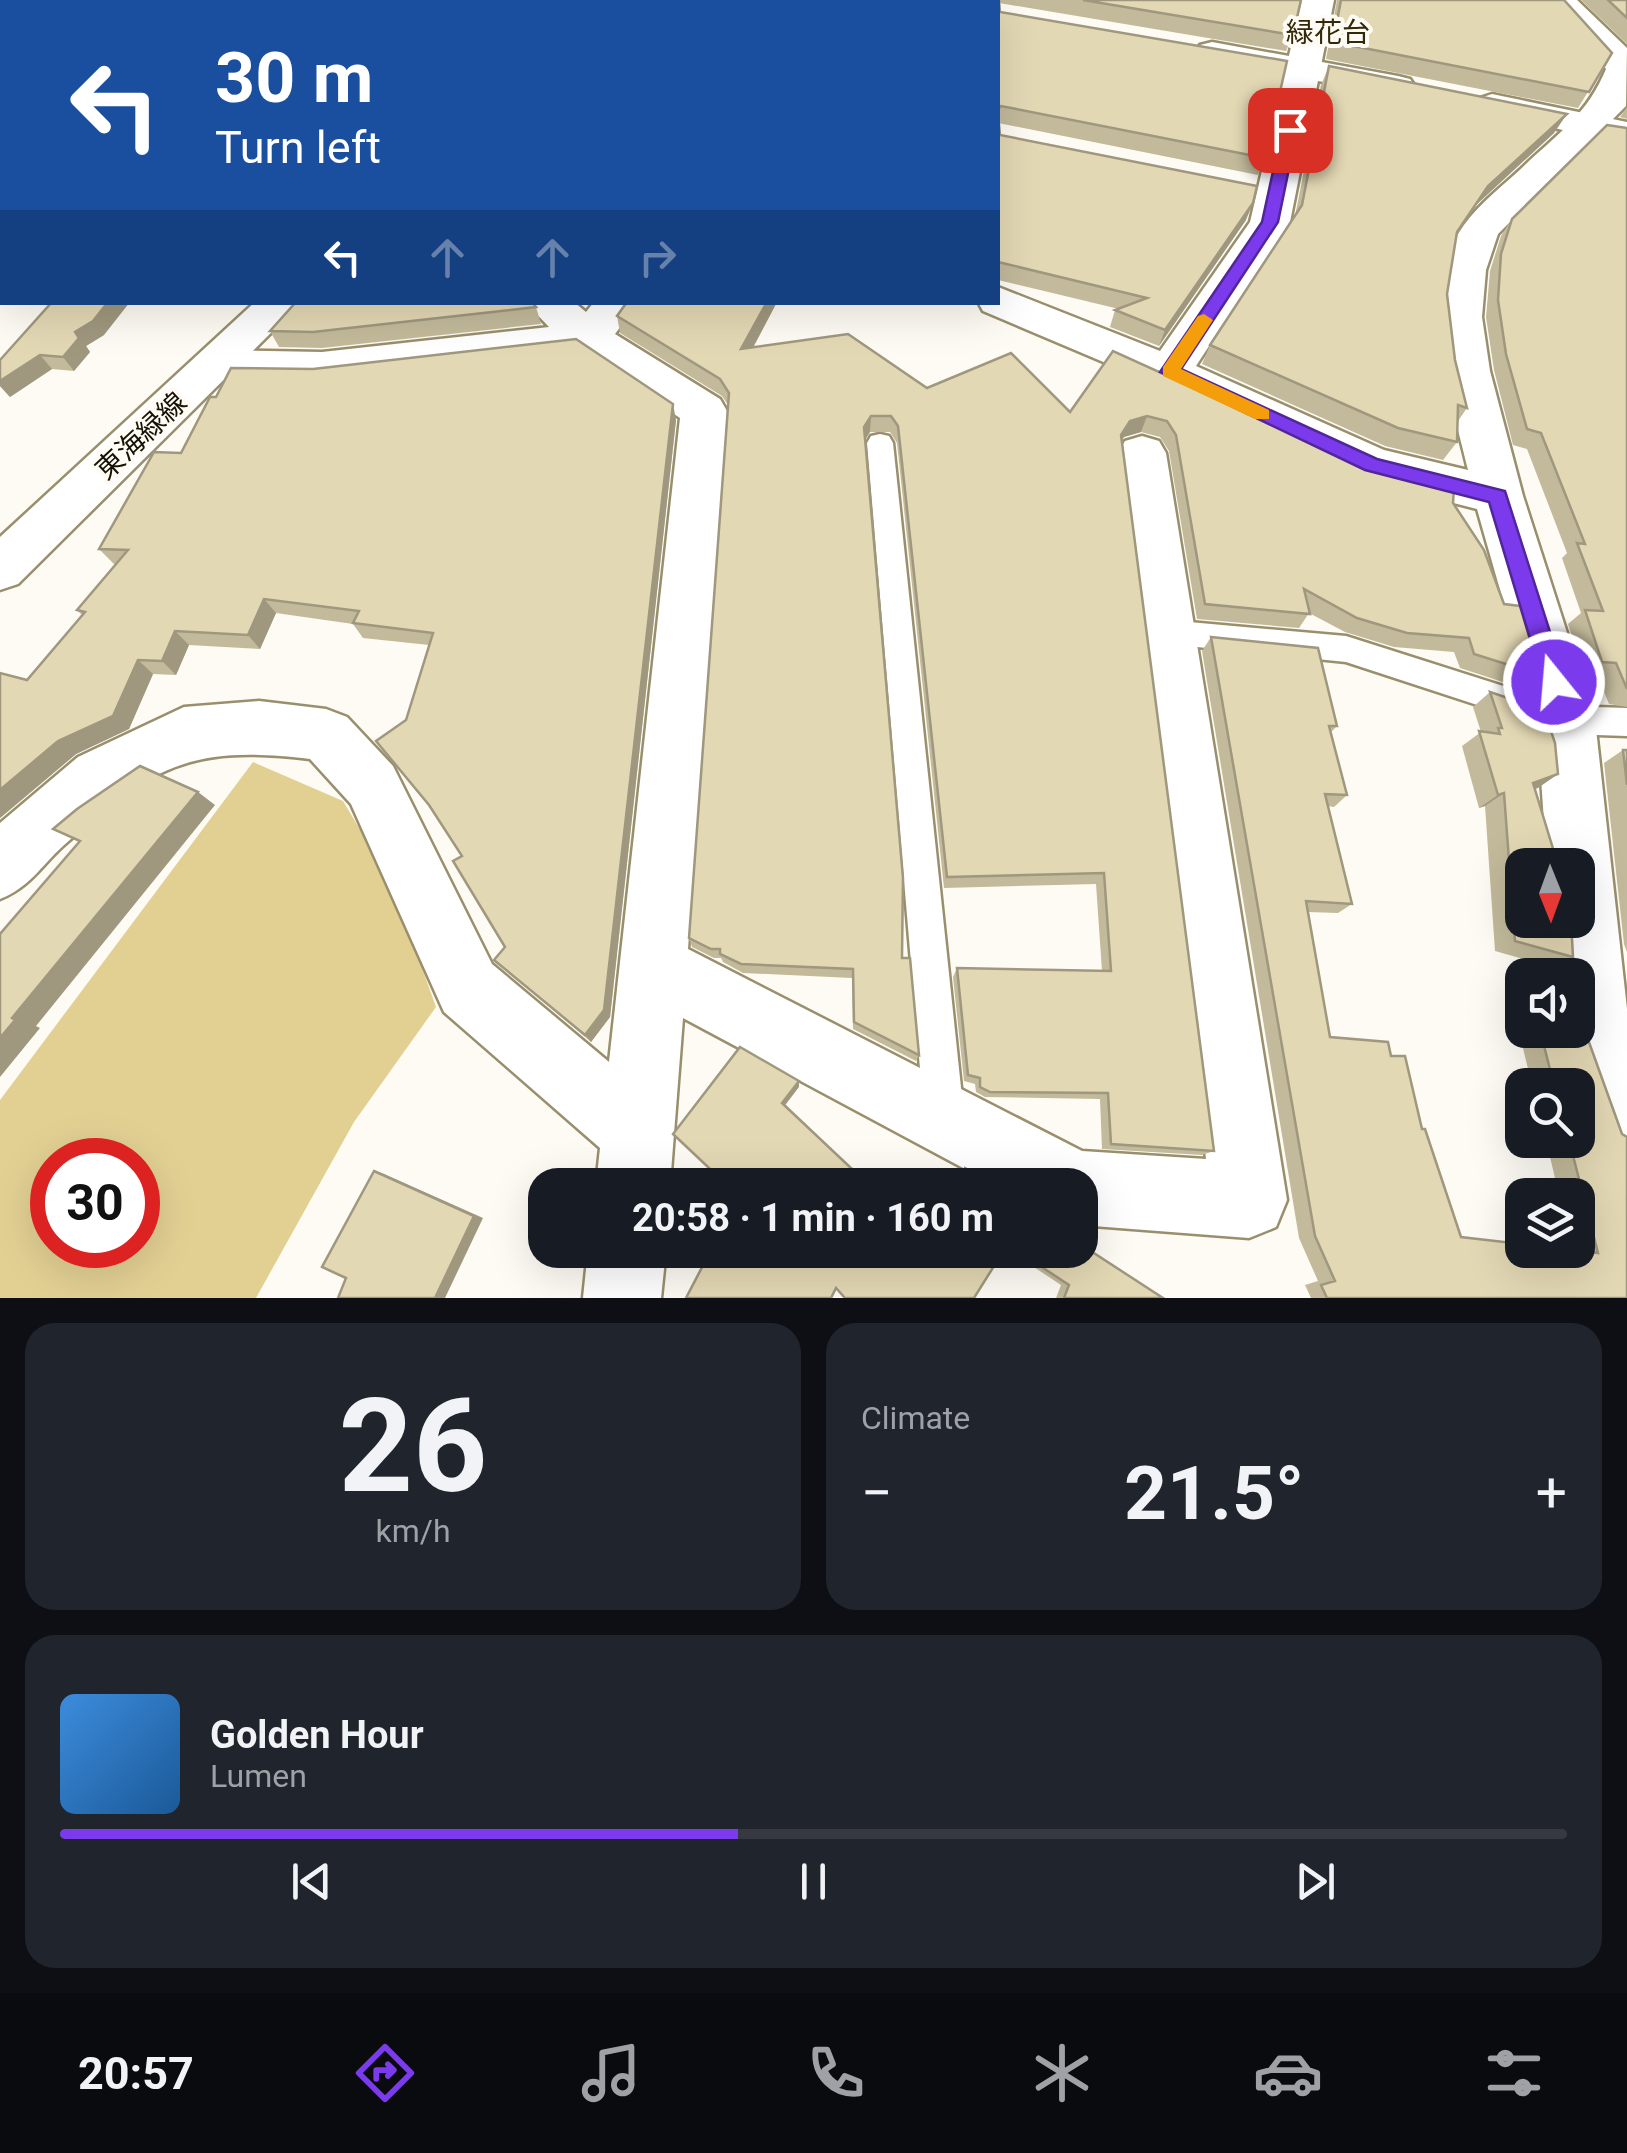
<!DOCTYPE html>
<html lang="en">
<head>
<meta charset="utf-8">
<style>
	:root { --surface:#171b24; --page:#20242c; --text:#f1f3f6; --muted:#9ea1a6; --line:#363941; --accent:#7c3aed }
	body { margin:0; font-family:Roboto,"Noto Sans JP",sans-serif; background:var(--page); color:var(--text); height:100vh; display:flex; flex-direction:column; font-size:38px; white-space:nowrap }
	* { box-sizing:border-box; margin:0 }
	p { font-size:32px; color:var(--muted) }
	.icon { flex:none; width:55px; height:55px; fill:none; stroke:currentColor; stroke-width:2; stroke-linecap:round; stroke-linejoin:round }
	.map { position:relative; height:1298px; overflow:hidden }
	.sheet { display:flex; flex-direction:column; gap:25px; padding:25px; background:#0d0f14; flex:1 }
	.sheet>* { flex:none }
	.top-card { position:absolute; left:0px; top:0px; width:1000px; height:305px; box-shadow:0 10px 40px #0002; background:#1a4fa0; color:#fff; overflow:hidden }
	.needle { width:65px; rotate:179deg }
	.tools { position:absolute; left:1505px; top:848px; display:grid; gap:20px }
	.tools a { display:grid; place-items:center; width:90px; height:90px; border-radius:20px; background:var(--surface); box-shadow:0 10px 40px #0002; font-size:50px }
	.speed { position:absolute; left:30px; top:1138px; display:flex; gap:20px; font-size:50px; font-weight:700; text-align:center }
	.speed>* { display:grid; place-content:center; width:130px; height:130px; border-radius:50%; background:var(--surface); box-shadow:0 10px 40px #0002; line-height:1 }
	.speed .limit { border:15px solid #d22; background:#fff; color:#111 }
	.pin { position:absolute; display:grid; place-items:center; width:85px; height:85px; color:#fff; margin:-42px; border-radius:20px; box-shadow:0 5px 15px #0006 }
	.me { position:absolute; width:110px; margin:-55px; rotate:343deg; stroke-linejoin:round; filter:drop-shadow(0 0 8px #0008) }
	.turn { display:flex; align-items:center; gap:35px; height:210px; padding:0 50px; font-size:45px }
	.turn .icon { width:130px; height:130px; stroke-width:2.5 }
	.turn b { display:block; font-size:70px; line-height:85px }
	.lanes { display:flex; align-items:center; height:95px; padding:0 50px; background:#0003; justify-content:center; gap:50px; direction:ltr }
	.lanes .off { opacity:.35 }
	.big { font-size:75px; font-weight:700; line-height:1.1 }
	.sheet .card { flex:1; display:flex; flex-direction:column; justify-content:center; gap:15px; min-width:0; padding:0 35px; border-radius:30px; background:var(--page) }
	.sheet .dial { align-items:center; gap:0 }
	.dial b { font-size:130px; line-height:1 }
	.song { display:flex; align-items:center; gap:30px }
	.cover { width:120px; height:120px; border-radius:15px; background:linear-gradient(135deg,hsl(210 70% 55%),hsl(210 70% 35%)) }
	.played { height:10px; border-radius:5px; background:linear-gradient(90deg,var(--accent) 45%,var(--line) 45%) }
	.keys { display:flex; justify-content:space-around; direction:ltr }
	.heat { display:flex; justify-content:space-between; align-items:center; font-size:55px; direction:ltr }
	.sheet .tiles { flex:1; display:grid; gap:25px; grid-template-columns:1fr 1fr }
	.card:last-child { grid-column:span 2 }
	.trip { position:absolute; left:528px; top:1168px; width:570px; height:100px; border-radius:30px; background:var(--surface); box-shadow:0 10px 40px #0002; font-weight:700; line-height:100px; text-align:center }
	.dock { display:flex; height:160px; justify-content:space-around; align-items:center; background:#090b0e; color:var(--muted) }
	.dock .icon { width:70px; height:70px }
	.dock .current { color:var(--accent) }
	.dock b { font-size:45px; color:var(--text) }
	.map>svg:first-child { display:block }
</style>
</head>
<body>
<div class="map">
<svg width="1627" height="1298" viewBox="0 0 1627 1298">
	<rect width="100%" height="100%" fill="#fdfbf4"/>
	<path fill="#e2d093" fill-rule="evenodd" d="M 253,762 L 343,801 L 391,881 L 436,1007 L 354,1122 L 256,1298 L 0,1298 L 0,1100 ZM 52,1160 L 138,1160 L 138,1245 L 52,1245 Z"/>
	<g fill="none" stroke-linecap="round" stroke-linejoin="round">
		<g stroke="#998f6d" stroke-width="5">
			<g id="service">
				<path d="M 880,434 L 889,436 L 893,443 L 964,1116 L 958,1130 L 944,1136 L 930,1130 L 924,1116 L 867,443 L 871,436 Z"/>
				<path d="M 1167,620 L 1346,636 L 1566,706 L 1627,708 L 1627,736 L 1566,734 L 1346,662 L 1167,644 L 1157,641 L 1152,632 L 1157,623 Z"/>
			</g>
		</g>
		<g stroke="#998f6d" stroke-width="5">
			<g id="minor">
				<path d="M 1302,0 L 1334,0 L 1290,222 L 1196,366 L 1384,450 L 1468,470 C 1451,397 1414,293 1464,225 C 1481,201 1508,182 1529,161 C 1563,130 1588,112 1606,69 L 1543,0 L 1577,0 L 1627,48 L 1626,106 L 1498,234 L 1486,270 L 1482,317 L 1490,371 L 1523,496 L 1595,720 L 1627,1009 L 1627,1148 L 1602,1137 L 1565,1030 L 1578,1030 L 1578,975 L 1555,975 L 1551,920 L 1578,920 L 1578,865 L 1547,865 L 1537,720 L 1477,509 L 1355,478 L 1153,383 L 983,311 L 978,302 L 998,302 L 998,287 L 1160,351 L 1250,222 Z"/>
				<path d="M 525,302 L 574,302 L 586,312 L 594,302 L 639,302 L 615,334 L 720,399 L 727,411 L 688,949 L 1082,1151 L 1206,1159 L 1118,453 L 1125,441 L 1142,436 L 1159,441 L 1166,453 L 1287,1200 L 1276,1227 L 1249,1238 L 1080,1225 L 1080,1185 L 995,1185 L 683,1018 L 670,1185 L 596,1185 L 600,1148 L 444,1012 L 351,804 L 310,759 C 189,744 152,767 63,846 C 40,867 30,887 0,899 L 0,823 L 78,757 L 184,707 L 259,701 L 326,709 L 347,717 L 393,766 L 492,964 L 609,1062 L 680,418 L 581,352 L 322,382 L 217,380 L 201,376 L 195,365 L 201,354 L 217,350 L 322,352 L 549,327 Z"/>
				<path d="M 588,1250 L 666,1250 L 661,1298 L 583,1298 Z"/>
			</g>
		</g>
		<g stroke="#998f6d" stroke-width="5">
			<g id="tertiary">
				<path d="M 897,0 L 942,0 L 944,2 L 899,2 Z"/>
				<path d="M 1212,42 L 1398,76 L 1410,79 L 1415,86 L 1410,93 L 1398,96 L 1200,59 L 1195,52 L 1200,45 Z"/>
				<path d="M 1492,94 L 1627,122 L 1627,144 L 1480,112 L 1474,105 L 1480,98 Z"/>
			</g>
		</g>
		<g stroke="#998f6d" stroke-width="5">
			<path id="secondary" d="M 255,302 L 302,302 L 18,584 L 0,590 L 0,537 Z"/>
		</g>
		<use href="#service" fill="#fff" fill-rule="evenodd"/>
		<use href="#minor" fill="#fff" fill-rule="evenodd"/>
		<use href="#tertiary" fill="#fff" fill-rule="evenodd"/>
		<use href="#secondary" fill="#fff" fill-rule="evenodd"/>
	</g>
	<g fill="#c3ba9b">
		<path d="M 926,0 L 1301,0 L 1293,35 L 1286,51 L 999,3 L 1000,12 L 1265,158 L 1258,175 L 998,123 L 1000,135 L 1246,220 L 1159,346 L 1110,327 L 1115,310 L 1119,309 L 998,280 L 998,2 Z"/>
		<path d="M 1337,0 L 1564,0 L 1612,53 L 1578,108 L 1326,59 Z"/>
		<path d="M 1581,0 L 1627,0 L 1627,44 Z"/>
		<path d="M 1329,66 L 1554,133 L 1476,205 L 1457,234 L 1447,294 L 1455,360 L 1467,408 L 1458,421 L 1457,442 L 1443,460 L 1385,446 L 1202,364 L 1210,345 L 1295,216 L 1321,85 Z"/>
		<path d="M 1627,107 L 1627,119 L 1620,117 Z"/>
		<path d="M 1627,128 L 1627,707 L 1609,704 L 1598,677 L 1585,676 L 1568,624 L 1581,613 L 1562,558 L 1567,553 L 1527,449 L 1513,445 L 1494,370 L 1486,317 L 1490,271 L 1501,236 L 1512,219 Z"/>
		<path d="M 627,302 L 777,302 L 753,348 L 927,388 L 1070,412 L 1113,351 L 1364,465 L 1453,503 L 1504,604 L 1535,657 L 1526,665 L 1528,671 L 1512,685 L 1460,668 L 1454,652 L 1394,647 L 1345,632 L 1309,613 L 1299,628 L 1197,619 L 1169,451 L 1160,437 L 1141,432 L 1124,437 L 1121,441 L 1214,1151 L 1202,1155 L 1102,1149 L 1100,1099 L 985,1097 L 976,1092 L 975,1084 L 964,1081 L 953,977 L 957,968 L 1102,971 L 1096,884 L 944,888 L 897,443 L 890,432 L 870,432 L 865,440 L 902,958 L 919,1055 L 916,1061 L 853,1029 L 852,978 L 743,973 L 723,962 L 721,958 L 714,958 L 692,947 L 689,938 L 728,405 L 722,396 L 620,333 L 617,316 Z"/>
		<path d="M 536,307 L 541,324 L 322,348 L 279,347 L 270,331 Z"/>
		<path d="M 104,335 L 86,346 L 90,352 L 74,371 L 52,369 L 10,397 L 0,386 L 0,360 Z"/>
		<path d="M 676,420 L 610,1017 L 591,1042 L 494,960 L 505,947 L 462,856 L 406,720 L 429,645 L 363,638 L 353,624 L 276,613 L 260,649 L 189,645 L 176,675 L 153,674 L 129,729 L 76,754 L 0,818 L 0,673 L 27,680 L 82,615 L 77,610 L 116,564 L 114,564 L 99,549 L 181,453 Z"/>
		<path d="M 1211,637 L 1337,726 L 1331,732 L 1347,795 L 1334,807 L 1328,806 L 1352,904 L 1338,913 L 1308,912 L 1330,1037 L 1391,1056 L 1422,1129 L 1461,1237 L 1578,1250 L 1578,1195 L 1559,1195 L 1546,1140 L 1578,1140 L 1578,1085 L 1532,1085 L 1519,1032 L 1526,1030 L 1576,1030 L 1622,1134 L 1627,1298 L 1311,1298 L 1305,1285 L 1318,1281 L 1299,1238 L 1202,651 Z"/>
		<path d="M 1490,692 L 1558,774 L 1535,789 L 1573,957 L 1551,967 L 1495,951 L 1485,806 L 1479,808 L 1462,746 L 1481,732 L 1473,707 Z"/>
		<path d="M 1623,750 L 1627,750 L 1627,952 L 1624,944 L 1604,763 Z"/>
		<path d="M 965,1168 L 995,1185 L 954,1185 L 961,1171 Z"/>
		<path d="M 1008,1250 L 1080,1250 L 1163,1298 L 1056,1298 L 1061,1285 Z"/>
	</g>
	<g fill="#9f977e">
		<path d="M 363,0 L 380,0 L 378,2 L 362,2 Z"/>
		<path d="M 1567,114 L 1554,133 L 1476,205 L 1488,186 Z"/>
		<path d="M 1253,203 L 1246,220 L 1159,346 L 1165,330 Z"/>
		<path d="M 2,222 L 2,249 L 0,251 L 0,224 Z"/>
		<path d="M 108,302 L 130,302 L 104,335 L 86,346 L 90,352 L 74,371 L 63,357 L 75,332 Z"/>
		<path d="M 767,302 L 777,302 L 743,366 L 741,349 Z"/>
		<path d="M 40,355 L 52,369 L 10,397 L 0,386 L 0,381 Z"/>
		<path d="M 673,404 L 676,420 L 610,1017 L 591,1042 L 585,1035 Z"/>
		<path d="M 871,416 L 870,432 L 863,443 L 864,427 Z"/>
		<path d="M 1147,416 L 1141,432 L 1124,437 L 1115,451 L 1121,435 L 1130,421 Z"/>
		<path d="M 264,599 L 276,613 L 260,649 L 248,635 Z"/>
		<path d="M 175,631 L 189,645 L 176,675 L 162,661 Z"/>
		<path d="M 138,660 L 153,674 L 129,729 L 76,754 L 0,818 L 0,790 Z"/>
		<path d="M 1558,774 L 1538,788 L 1514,796 L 1533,783 Z"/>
		<path d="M 198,792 L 215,805 L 36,1026 L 40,1028 L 0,1077 L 0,1038 L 12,1018 Z"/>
		<path d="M 1504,793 L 1485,806 L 1479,808 L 1498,795 Z"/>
		<path d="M 799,1081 L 799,1087 L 783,1108 L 782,1103 Z"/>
		<path d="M 374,1171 L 384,1174 L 483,1218 L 445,1298 L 435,1298 Z"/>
	</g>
	<g fill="#e3d8b4" stroke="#9f977e" stroke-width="2.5">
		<path d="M 0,0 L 363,0 L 362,2 L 2,2 L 2,97 L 0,97 Z"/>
		<path d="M 926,0 L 999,0 L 1000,12 L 1287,61 L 1265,158 L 1001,106 L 998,109 L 998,2 L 924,2 Z"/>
		<path d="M 1083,0 L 1301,0 L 1293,35 Z"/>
		<path d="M 1341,0 L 1564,0 L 1612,53 L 1589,92 L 1333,42 Z"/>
		<path d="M 1608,0 L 1627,0 L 1627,18 Z"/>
		<path d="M 1329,66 L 1567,114 L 1488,186 L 1457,232 L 1447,294 L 1455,360 L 1467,408 L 1458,405 L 1457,442 L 1398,428 L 1210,345 L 1302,205 Z"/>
		<path d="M 2,104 L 2,222 L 0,224 L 0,105 Z"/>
		<path d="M 998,114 L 1000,135 L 1257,186 L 1253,203 L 1165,330 L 1115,310 L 1147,298 L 998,262 Z"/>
		<path d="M 1607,125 L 1627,128 L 1627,689 L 1616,663 L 1602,662 L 1585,610 L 1603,611 L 1577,543 L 1585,544 L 1541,433 L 1527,429 L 1506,354 L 1498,300 L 1501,254 L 1512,219 Z"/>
		<path d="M 52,302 L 108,302 L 93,321 L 75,332 L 79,338 L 63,357 L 40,355 L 0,381 L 0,360 Z"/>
		<path d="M 296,302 L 532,302 L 536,307 L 313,332 L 270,331 Z"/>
		<path d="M 627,302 L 767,302 L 741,349 L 848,334 L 927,388 L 1011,353 L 1070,412 L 1113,351 L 1364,465 L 1454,488 L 1453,503 L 1484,550 L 1504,604 L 1520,606 L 1535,657 L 1523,656 L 1528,671 L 1474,654 L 1469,638 L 1407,633 L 1357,618 L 1304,589 L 1310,614 L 1205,604 L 1176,435 L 1167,421 L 1147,416 L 1130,421 L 1121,435 L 1214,1151 L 1111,1144 L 1108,1093 L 990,1092 L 980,1087 L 980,1078 L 968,1075 L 957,968 L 1111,971 L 1104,873 L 947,877 L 898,426 L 891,416 L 871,416 L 864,427 L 903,878 L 902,958 L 910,958 L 919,1055 L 854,1022 L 853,969 L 741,964 L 720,954 L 720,949 L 711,949 L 689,938 L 729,393 L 720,379 L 617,316 Z"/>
		<path d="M 576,339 L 673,404 L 604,1010 L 585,1035 L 494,960 L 505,947 L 453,861 L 462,856 L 429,805 L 376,741 L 406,720 L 433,633 L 353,623 L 359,611 L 264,599 L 248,635 L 175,631 L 162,661 L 138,660 L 113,716 L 58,741 L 0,790 L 0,673 L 27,680 L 85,612 L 77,610 L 128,550 L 99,549 L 154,452 L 181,453 L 210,397 L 216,397 L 231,368 L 313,369 Z"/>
		<path d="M 1211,637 L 1318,648 L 1337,726 L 1329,726 L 1347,795 L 1325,794 L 1352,904 L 1306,901 L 1330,1037 L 1388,1042 L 1391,1056 L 1405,1056 L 1422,1129 L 1425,1129 L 1461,1237 L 1522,1244 L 1522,1250 L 1572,1250 L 1598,1253 L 1569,1140 L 1578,1140 L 1578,1085 L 1554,1085 L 1540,1030 L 1585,1031 L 1622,1134 L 1627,1137 L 1627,1298 L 1327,1298 L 1321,1285 L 1335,1281 L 1315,1236 Z"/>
		<path d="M 1490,692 L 1544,710 L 1555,743 L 1558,774 L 1533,783 L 1558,865 L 1522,865 L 1522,920 L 1571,920 L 1573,957 L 1515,941 L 1504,793 L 1498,795 L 1479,731 L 1500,734 L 1498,728 L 1502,728 Z"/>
		<path d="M 1623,750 L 1627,750 L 1627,785 Z"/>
		<path d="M 140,766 L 198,792 L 12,1018 L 15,1020 L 0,1038 L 0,934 L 80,841 L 53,829 L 77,809 Z"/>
		<path d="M 740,1047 L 799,1081 L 782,1103 L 869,1185 L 727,1185 L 673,1134 Z"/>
		<path d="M 965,1168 L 995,1185 L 957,1185 Z"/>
		<path d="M 374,1171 L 474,1216 L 435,1298 L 338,1298 L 346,1278 L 322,1267 Z"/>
		<path d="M 1080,1244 L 1163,1298 L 1064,1298 L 1069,1285 L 1016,1250 L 1080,1250 Z"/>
		<path d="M 711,1250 L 1004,1250 L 974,1298 L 845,1298 L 836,1288 L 831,1298 L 686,1298 Z"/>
	</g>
	<path fill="#7c3aed" stroke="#51269a" stroke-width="2.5" d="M 1290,126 L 1297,130 L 1278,222 L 1181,369 L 1377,459 L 1505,491 L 1566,682 L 1563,690 L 1546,690 L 1543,682 L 1489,502 L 1365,470 L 1160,372 L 1262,222 L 1282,130 Z"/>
	<path fill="#f59e0b" d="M 1204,314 L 1213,320 L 1181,369 L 1269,410 L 1269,419 L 1255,419 L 1163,376 L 1163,367 L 1198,316 Z"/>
	<g text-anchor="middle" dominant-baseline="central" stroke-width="8" stroke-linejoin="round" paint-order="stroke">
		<g font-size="28" fill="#312908" stroke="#fdfbf4">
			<text x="1328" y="32">緑花台</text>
		</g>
		<g font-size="28" fill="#161306" stroke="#fdfbf4">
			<text transform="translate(141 436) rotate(-43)">東海緑線</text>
		</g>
	</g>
</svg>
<div class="tools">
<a><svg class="needle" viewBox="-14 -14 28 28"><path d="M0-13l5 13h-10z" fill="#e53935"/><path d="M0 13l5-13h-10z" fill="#9ea1a6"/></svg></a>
<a><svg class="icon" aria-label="sound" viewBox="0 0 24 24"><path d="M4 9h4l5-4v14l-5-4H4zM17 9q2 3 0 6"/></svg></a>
<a><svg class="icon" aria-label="search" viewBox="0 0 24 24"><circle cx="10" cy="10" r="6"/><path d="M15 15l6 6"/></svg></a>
<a><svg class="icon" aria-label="layers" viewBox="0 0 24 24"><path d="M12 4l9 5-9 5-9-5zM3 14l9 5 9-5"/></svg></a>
</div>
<div class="speed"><div class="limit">30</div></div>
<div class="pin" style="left:1290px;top:130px;background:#d93025"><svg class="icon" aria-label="arrive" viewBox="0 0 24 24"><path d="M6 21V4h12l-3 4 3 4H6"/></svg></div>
<svg class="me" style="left:1554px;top:682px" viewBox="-20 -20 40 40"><circle r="17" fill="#7c3aed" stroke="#fff" stroke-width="3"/><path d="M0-11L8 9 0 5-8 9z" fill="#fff"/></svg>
<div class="trip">20:58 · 1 min · 160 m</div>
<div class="top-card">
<div class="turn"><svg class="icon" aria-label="left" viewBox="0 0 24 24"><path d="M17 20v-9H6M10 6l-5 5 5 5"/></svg><div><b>30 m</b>Turn left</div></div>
<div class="lanes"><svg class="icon" aria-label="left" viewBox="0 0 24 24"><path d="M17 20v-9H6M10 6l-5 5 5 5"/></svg><svg class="icon off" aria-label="ahead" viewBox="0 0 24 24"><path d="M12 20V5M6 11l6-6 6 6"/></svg><svg class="icon off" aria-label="ahead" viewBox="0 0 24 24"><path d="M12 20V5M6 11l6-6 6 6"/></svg><svg class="icon off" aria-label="right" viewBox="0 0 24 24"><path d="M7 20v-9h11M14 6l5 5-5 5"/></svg></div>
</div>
</div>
<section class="sheet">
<div class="tiles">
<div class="card dial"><b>26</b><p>km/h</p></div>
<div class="card"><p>Climate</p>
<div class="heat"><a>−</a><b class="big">21.5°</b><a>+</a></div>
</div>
<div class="card">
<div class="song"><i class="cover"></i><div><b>Golden Hour</b><p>Lumen</p></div></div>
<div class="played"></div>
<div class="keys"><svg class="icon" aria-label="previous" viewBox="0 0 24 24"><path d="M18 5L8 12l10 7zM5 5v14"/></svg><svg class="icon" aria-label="pause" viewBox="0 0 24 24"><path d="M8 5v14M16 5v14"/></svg><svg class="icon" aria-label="next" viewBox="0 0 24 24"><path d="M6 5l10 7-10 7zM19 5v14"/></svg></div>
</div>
</div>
</section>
<nav class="dock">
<b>20:57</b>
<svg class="icon current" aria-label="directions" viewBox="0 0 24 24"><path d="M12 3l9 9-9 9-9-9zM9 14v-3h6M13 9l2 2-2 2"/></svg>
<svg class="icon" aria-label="music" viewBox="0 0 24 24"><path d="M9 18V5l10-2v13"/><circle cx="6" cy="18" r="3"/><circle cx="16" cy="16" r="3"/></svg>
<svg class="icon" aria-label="phone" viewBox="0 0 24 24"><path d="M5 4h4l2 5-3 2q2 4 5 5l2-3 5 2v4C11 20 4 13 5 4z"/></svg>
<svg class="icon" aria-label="climate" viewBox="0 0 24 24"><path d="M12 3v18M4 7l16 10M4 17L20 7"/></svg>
<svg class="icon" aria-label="car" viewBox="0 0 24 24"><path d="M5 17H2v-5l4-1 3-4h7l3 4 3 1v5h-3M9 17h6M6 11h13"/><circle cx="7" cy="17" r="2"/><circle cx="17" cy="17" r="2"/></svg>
<svg class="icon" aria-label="filters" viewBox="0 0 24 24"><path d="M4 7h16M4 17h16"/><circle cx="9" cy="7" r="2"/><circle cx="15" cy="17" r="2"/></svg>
</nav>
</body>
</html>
